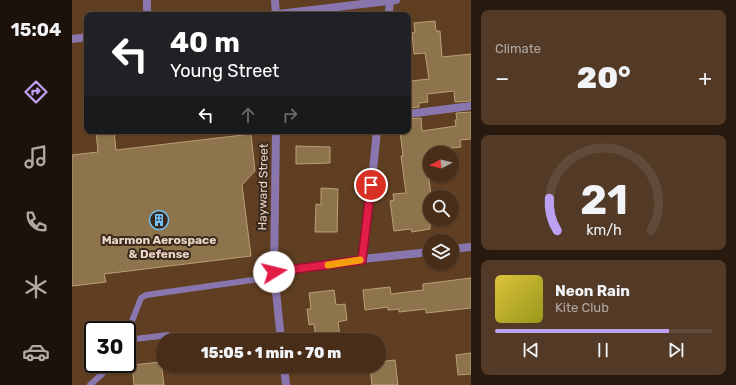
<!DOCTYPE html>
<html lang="en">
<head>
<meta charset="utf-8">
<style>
	:root { --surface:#482e19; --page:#523a26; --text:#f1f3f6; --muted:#b1a8a2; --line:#604a38; --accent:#bca0f2 }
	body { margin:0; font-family:Rubik,sans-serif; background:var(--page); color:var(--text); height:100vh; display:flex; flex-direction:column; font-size:15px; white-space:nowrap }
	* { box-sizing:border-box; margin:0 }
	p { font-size:13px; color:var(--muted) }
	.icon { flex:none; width:22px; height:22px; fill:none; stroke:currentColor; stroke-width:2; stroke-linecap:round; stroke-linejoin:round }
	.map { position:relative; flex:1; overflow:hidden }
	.side { display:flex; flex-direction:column; gap:10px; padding:10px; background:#28190e; width:265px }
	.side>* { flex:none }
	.top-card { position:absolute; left:12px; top:12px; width:327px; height:122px; border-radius:8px; box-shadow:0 1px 3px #0004,0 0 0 1px var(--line); background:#202124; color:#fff; overflow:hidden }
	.needle { width:26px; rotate:263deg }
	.buttons { position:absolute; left:351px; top:146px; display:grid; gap:8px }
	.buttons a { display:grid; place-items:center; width:36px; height:36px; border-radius:50%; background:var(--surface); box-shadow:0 1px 3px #0004,0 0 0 1px var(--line); font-size:20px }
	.speed { position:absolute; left:12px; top:321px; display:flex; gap:8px; font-size:20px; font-weight:700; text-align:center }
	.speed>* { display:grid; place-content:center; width:52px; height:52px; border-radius:50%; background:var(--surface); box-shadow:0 1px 3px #0004,0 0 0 1px var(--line); line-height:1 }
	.speed .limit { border:2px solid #111; border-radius:6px; background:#fff; color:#111 }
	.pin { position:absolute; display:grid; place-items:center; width:34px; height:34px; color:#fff; margin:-17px; border:2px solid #fff; border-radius:50%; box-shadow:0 1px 4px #0007 }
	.me { position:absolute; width:44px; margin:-22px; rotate:81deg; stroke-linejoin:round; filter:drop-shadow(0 0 3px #0008) }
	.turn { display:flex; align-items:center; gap:14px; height:84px; padding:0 20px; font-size:18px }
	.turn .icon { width:52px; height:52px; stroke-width:2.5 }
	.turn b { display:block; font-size:28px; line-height:34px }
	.lanes { display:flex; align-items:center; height:38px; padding:0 20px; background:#0003; justify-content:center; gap:20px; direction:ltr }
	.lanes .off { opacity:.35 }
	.big { font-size:30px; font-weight:800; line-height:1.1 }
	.side .card { flex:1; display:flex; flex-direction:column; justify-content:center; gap:6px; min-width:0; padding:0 14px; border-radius:8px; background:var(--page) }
	.side .dial { align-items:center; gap:0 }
	.dial svg { height:104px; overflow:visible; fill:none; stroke:var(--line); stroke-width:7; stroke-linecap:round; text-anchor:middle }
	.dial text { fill:var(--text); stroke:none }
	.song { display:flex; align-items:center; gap:12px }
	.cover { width:48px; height:48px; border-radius:6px; background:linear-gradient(135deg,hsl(50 70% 55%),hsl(60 70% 35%)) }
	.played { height:4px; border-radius:2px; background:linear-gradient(90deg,var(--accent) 80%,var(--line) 80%) }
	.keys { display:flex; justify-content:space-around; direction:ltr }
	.heat { display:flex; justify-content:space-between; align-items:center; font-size:22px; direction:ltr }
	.trip { position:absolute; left:84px; top:333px; width:230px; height:40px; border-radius:20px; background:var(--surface); box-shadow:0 1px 3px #0004,0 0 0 1px var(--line); font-weight:800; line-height:40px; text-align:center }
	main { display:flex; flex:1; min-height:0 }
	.tabs { display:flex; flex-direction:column; width:72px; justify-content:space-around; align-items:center; background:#1d120a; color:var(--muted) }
	.tabs .icon { width:28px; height:28px }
	.tabs .selected { color:var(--accent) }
	.tabs b { font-size:18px; color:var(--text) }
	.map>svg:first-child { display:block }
</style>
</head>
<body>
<main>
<nav class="tabs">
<b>15:04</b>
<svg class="icon selected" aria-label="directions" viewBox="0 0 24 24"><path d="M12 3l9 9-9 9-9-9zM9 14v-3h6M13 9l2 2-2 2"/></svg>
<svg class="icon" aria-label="music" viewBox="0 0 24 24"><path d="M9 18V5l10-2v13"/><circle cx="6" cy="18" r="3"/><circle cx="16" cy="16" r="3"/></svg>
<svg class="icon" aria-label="phone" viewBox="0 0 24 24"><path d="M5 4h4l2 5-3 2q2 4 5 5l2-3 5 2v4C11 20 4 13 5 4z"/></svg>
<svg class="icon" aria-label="climate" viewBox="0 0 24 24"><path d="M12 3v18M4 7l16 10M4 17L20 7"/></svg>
<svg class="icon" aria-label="car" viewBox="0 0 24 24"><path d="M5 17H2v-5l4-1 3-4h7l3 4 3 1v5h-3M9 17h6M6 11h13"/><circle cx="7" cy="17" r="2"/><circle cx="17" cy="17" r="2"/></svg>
</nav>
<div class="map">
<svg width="399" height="385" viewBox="0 0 399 385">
	<rect width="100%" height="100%" fill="#603e21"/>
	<g fill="#8d744c" stroke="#baa077">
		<path d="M 363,21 L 364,31 L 368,31 L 370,57 L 399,54 L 399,101 L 383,102 L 382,91 L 355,94 L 356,102 L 347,103 L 347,107 L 336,108 L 336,84 L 340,83 L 339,81 L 357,79 L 353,53 L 342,54 L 340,33 L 343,32 L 342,23 Z"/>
		<path d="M 399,112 L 399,139 L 388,140 L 389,147 L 354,151 L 359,197 L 358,197 L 358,229 L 340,232 L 339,229 L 322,231 L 318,201 L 322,200 L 321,194 L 334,193 L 329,156 L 331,156 L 328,131 L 336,131 L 336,119 L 349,118 L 350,131 L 384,126 L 383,120 L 385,120 L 384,113 Z"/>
		<path d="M 24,131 L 42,131 L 44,150 L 179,134 L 183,171 L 170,185 L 179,256 L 32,274 L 34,282 L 0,286 L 0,155 L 26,152 Z"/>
		<path d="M 224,146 L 258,147 L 258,163 L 224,164 Z"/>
		<path d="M 249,188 L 266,189 L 265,232 L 243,232 L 244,204 L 249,205 Z"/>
		<path d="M 399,278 L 399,308 L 354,313 L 354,309 L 327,312 L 327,309 L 316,310 L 316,307 L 293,310 L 291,290 L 318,287 L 319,294 L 351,290 L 351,284 Z"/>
		<path d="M 262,290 L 264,305 L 273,304 L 275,320 L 266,322 L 268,336 L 244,339 L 242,324 L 237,325 L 235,309 L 239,309 L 237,293 Z"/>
		<path d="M 399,353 L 399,374 L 386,375 L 384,355 Z"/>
		<path d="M 323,360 L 326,385 L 300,385 L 298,366 L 307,366 L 307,362 Z"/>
		<path d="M 89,362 L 92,385 L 62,385 L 60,365 Z"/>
	</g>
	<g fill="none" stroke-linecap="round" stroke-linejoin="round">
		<g stroke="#8976af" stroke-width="6">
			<path d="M 55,334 L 69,298 L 74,295 L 202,277"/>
			<path d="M 55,340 L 96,335"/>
			<path d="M 212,371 L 246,366"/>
			<path d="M 18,385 L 30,374 L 37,364"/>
		</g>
		<g stroke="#8976af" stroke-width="8">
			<path d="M 203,0 L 204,15"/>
			<path d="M 75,15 L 75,0"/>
			<path d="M 198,15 L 324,0"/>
			<path d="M 317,15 L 318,0"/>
			<path d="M 0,39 L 15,37"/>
			<path d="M 336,114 L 399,106"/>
			<path d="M 204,131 L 202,272 L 209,340"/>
			<path d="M 380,249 L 399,247"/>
			<path d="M 290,259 L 301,170 L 305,131"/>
			<path d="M 202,272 L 290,259 L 358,252"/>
			<path d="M 212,366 L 214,385"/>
		</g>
	</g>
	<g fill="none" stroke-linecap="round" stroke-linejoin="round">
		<g stroke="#92132f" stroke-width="10">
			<path id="route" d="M 202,272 L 290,260 L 299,185"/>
		</g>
		<use href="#route" stroke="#e11d48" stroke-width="7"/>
		<path stroke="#f59e0b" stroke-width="7" d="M 256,265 L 288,260"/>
	</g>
	<defs>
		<g id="building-ring" transform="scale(1)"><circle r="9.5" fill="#39291d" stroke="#72c1f5" stroke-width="1.5"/><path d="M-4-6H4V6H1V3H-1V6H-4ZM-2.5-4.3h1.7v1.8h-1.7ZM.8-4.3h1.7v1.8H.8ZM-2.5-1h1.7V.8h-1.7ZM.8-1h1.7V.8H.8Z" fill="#72c1f5"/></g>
	</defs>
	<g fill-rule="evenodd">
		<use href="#building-ring" x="87" y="220"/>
	</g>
	<g text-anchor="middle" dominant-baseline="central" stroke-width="4" stroke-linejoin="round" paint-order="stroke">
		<g font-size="12" fill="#ebd5c5" stroke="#39291d">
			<text transform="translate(191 187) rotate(-89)">Hayward Street</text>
		</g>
		<g font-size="12" font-weight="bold" fill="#ebd5c5" stroke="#39291d">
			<text x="87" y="240">Marmon Aerospace<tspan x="87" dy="14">&amp; Defense</tspan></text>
		</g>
	</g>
</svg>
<div class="buttons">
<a><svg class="needle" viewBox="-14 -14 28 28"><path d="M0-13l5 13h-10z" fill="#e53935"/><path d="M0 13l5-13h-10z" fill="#b1a8a2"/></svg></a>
<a><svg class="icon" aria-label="search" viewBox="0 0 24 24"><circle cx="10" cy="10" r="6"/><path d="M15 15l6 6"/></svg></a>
<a><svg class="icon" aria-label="layers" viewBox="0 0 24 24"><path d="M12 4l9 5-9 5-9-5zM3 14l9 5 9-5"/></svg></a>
</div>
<div class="speed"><div class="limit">30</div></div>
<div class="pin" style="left:299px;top:185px;background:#d93025"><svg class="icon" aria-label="arrive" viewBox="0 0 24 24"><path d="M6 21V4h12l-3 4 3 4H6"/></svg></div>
<svg class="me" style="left:202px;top:272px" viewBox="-20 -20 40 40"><circle r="19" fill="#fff"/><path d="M0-13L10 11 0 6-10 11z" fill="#e11d48"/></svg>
<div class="trip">15:05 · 1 min · 70 m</div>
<div class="top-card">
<div class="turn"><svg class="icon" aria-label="left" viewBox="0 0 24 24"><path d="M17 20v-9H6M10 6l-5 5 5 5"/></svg><div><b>40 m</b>Young Street</div></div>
<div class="lanes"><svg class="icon" aria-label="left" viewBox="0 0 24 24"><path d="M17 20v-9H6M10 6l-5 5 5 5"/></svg><svg class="icon off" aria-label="ahead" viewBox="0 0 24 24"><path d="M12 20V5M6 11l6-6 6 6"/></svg><svg class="icon off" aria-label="right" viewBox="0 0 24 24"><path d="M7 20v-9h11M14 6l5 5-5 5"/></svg></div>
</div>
</div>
<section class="side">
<div class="card"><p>Climate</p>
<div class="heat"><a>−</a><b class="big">20°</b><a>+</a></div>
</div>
<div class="card dial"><svg viewBox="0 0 100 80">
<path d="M14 69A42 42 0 1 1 86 69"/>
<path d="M14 69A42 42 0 0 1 8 44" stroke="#bca0f2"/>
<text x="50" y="56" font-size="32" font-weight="700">21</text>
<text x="50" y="72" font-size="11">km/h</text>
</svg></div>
<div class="card">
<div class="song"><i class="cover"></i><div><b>Neon Rain</b><p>Kite Club</p></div></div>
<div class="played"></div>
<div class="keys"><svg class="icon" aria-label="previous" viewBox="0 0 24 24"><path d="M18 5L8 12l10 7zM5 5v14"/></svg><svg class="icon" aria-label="pause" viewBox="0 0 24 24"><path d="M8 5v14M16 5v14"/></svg><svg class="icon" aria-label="next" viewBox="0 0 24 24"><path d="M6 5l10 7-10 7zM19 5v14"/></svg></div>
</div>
</section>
</main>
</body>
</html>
